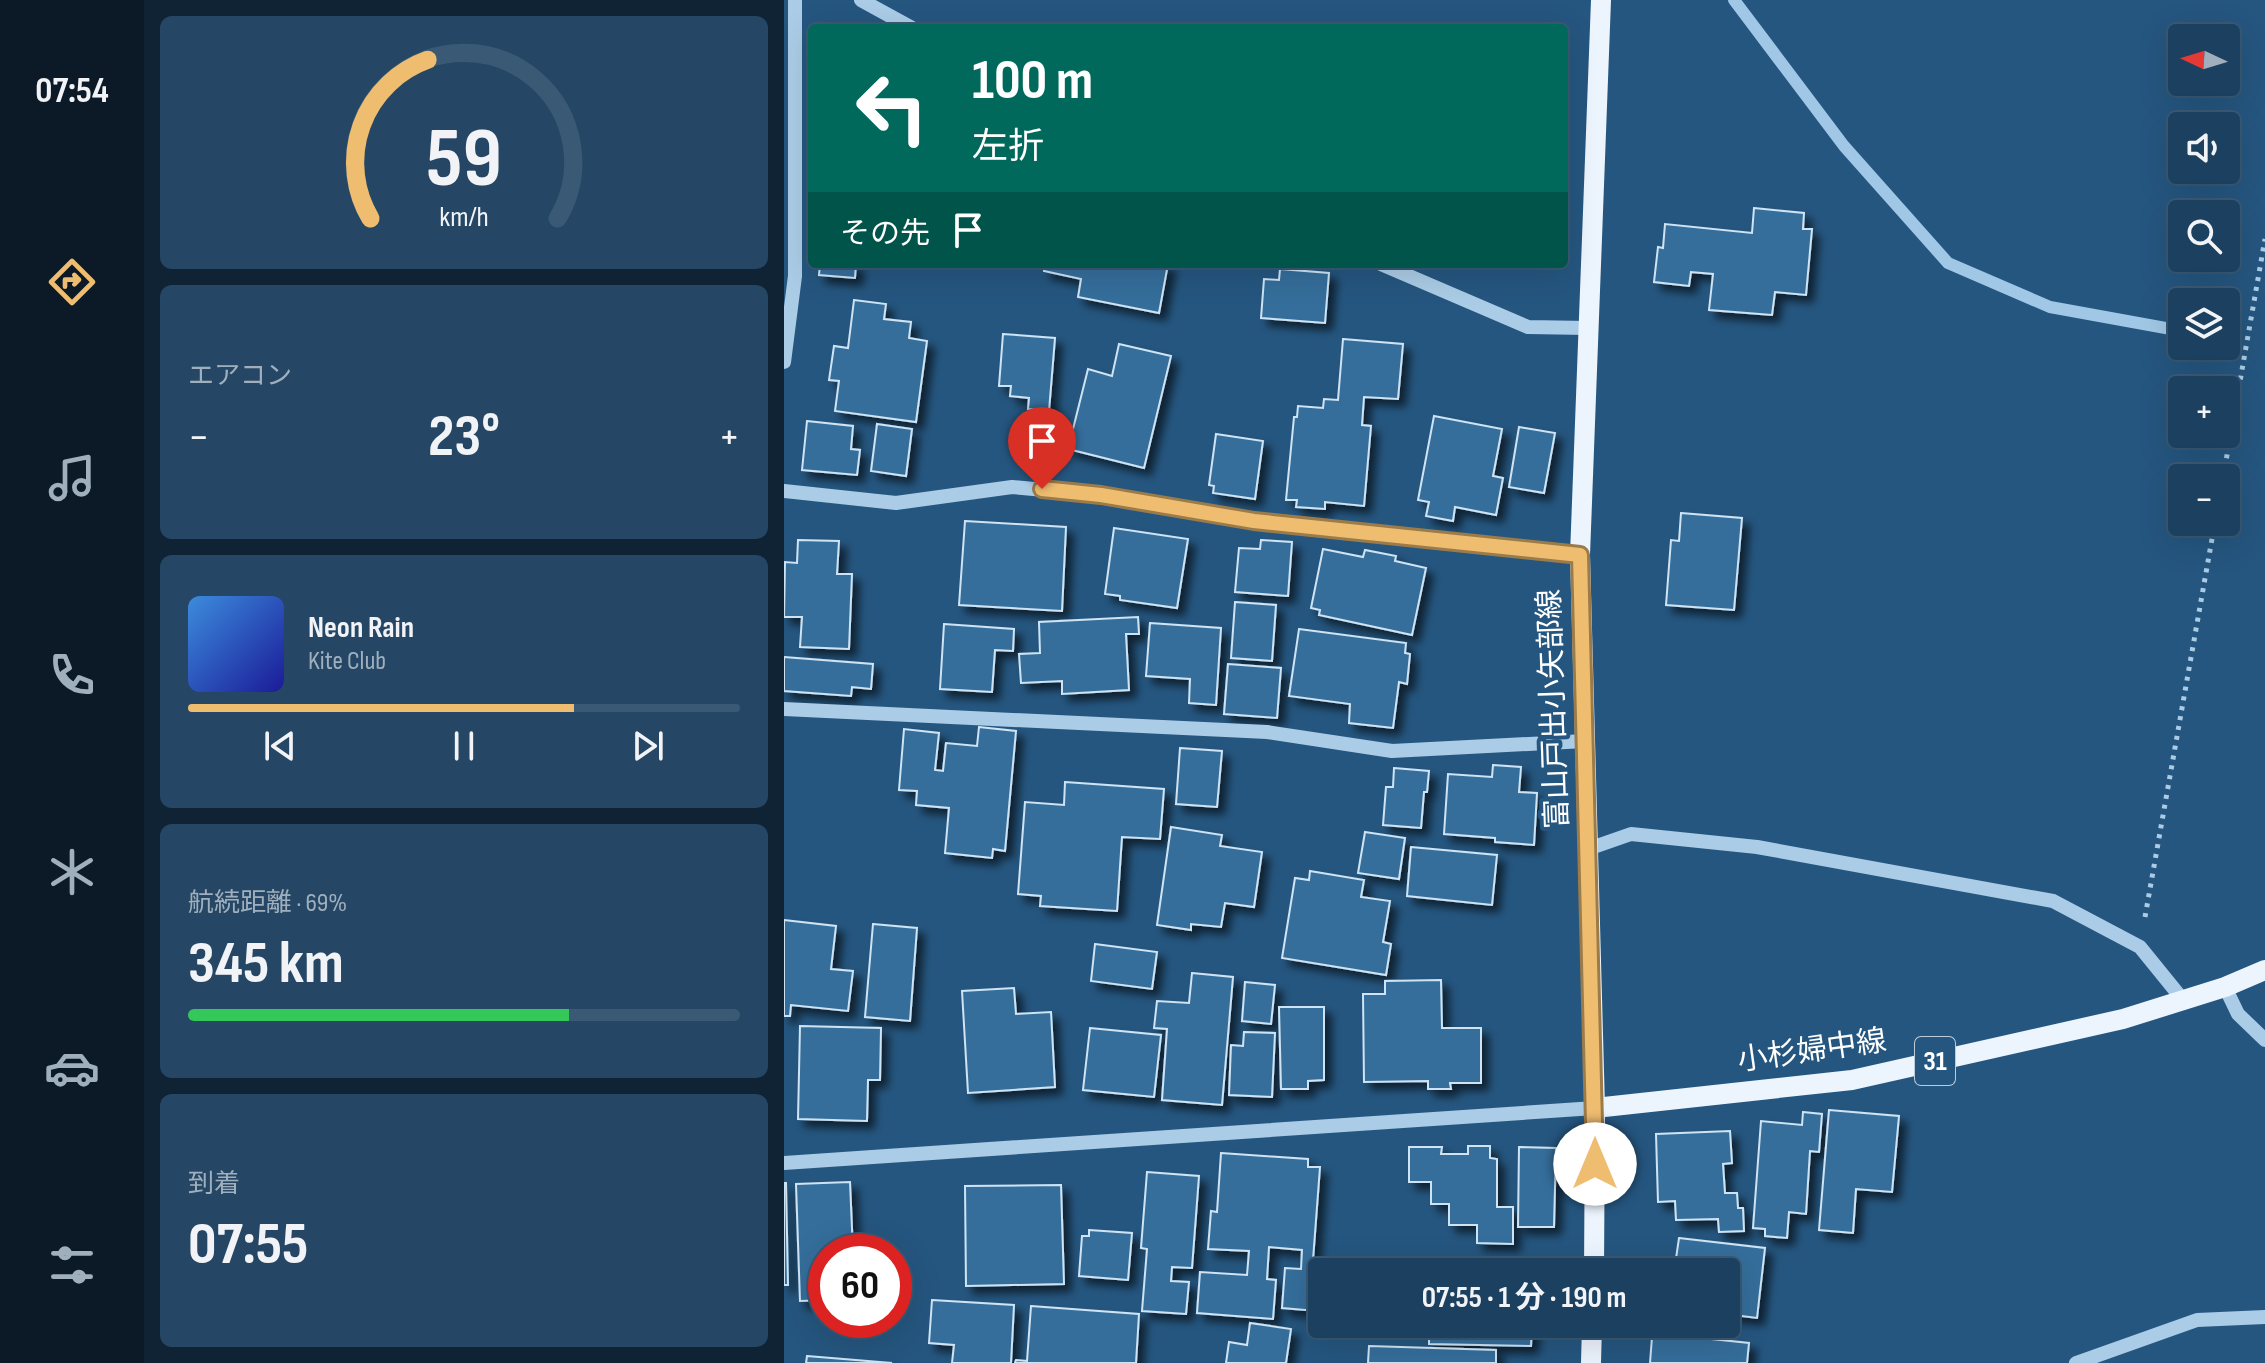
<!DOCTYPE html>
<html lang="ja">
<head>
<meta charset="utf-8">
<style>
	:root { --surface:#1c405f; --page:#254765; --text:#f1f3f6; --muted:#a0afbd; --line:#3a5974; --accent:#efbd70 }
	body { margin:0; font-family:"Sofia Sans Condensed","Noto Sans JP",sans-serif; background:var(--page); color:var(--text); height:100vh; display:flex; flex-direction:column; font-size:30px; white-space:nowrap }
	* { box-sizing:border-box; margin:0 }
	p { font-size:26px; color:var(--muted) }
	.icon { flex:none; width:44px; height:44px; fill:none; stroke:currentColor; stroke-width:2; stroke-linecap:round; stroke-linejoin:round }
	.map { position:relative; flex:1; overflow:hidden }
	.side { display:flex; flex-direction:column; gap:16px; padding:16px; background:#0f2334; width:640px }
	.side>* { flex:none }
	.banner { position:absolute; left:24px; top:24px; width:760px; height:244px; border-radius:8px; box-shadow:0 8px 32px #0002,0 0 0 2px var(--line); background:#00695c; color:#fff; overflow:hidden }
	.needle { width:52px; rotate:274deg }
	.tools { position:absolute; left:1384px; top:24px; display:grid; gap:16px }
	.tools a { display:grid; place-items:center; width:72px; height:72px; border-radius:8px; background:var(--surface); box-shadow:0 8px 32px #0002,0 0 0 2px var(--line); font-size:40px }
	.speed { position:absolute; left:24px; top:1234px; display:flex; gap:16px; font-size:40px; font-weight:700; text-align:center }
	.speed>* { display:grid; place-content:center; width:104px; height:104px; border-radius:50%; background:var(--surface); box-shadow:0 8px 32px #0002,0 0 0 2px var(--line); line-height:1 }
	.speed .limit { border:12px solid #d22; background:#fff; color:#111 }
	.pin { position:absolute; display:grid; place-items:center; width:68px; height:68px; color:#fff; margin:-82px -34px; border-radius:50% 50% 50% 0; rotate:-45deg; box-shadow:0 0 8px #0007 }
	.pin .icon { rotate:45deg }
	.me { position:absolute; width:88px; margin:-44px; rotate:0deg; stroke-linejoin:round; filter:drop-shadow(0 0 6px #0008) }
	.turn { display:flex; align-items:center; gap:28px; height:168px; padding:0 32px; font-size:36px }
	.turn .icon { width:104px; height:104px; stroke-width:2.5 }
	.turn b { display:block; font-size:56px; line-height:68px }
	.then { display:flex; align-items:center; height:76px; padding:0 32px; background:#0003; gap:16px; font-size:30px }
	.big { font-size:60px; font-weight:700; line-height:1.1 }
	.side .tile { flex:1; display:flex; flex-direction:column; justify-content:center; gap:12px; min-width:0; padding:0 28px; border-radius:12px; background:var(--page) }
	.side .dial { align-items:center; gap:0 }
	.dial svg { height:208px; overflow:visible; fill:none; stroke:var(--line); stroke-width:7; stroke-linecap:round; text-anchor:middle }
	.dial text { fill:var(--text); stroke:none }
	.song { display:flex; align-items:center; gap:24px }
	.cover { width:96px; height:96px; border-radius:12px; background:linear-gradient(135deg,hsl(210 70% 55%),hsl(240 70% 35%)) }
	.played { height:8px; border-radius:4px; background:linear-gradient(90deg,var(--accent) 70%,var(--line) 70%) }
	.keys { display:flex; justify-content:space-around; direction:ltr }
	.heat { display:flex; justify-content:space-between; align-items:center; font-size:44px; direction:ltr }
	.charge { height:12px; border-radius:6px; background:linear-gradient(90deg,#34c759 69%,var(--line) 0) }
	.trip { position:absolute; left:524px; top:1258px; width:432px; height:80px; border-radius:8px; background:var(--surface); box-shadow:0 8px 32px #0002,0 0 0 2px var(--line); font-weight:700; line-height:80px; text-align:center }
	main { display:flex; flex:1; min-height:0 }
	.menu { display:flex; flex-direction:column; width:144px; justify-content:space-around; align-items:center; background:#0b1a26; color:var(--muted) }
	.menu .icon { width:56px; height:56px }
	.menu .current { color:var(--accent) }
	.menu b { font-size:36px; color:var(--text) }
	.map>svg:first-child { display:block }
</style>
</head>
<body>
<main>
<nav class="menu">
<b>07:54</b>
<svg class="icon current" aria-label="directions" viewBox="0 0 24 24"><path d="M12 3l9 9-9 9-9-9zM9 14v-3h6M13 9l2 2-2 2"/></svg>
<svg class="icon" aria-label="music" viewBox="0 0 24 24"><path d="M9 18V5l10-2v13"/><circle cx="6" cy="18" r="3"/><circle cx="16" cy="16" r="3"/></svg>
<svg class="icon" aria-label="phone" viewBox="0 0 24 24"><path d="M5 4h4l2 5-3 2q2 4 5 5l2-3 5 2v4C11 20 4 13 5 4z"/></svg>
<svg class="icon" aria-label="climate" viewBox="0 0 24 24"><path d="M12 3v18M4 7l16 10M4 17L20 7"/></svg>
<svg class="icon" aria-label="car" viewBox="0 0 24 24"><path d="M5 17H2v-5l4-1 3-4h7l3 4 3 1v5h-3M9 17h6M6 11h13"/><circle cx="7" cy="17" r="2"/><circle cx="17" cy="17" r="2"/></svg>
<svg class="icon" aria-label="filters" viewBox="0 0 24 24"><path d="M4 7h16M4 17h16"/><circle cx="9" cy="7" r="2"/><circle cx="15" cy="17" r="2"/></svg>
</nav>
<section class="side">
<div class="tile dial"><svg viewBox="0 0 100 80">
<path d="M14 69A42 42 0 1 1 86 69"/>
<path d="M14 69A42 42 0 0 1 36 8" stroke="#efbd70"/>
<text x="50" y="56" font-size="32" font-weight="700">59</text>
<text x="50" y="72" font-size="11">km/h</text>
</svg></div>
<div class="tile"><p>エアコン</p>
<div class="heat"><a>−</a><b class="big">23°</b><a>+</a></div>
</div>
<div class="tile">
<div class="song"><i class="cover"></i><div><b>Neon Rain</b><p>Kite Club</p></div></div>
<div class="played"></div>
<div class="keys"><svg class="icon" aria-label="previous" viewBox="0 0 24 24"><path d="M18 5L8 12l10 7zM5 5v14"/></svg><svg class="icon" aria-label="pause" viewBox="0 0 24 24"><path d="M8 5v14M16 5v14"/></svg><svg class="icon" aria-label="next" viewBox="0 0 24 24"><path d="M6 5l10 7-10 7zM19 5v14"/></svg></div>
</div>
<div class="tile"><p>航続距離 · 69%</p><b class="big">345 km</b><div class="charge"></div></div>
<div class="tile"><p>到着</p><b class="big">07:55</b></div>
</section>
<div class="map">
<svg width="1481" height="1363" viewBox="0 0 1481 1363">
	<defs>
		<filter id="shadow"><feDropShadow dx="7" dy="7" stdDeviation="4" flood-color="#0009"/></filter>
	</defs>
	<rect width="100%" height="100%" fill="#25567f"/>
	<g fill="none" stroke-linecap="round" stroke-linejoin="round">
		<path stroke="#a0c8e6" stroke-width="12" d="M 950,0 L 1060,146 L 1164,263 L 1266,307 L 1398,331"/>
	</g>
	<g fill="#366e9b" stroke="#cee4f5" stroke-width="2" filter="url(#shadow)">
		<path d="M 970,208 L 1020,213 L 1019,229 L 1028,229 L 1022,295 L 991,292 L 988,315 L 925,310 L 929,274 L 907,272 L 905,286 L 870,282 L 874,247 L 879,248 L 881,224 L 968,233 Z"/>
		<path d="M 36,264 L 72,264 L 71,278 L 35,275 Z"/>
		<path d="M 261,264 L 384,264 L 375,313 L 294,297 L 297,279 L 260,271 Z"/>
		<path d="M 496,269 L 545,273 L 541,323 L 477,318 L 480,279 L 495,280 Z"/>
		<path d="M 70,300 L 102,304 L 100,319 L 127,322 L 125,338 L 143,341 L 132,422 L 51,411 L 55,381 L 45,380 L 50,346 L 64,348 Z"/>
		<path d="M 219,334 L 271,338 L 265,411 L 244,409 L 245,398 L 226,396 L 227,386 L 215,386 Z"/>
		<path d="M 559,339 L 619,344 L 614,399 L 580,397 L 578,425 L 587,426 L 580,506 L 541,502 L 541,509 L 512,507 L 513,500 L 502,500 L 510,417 L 513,417 L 514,406 L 539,408 L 540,399 L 554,400 Z"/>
		<path d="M 335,344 L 387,356 L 360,468 L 284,449 L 304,369 L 328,376 Z"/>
		<path d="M 650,416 L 718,429 L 709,476 L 719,478 L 712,515 L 671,507 L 669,521 L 642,516 L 645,502 L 634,500 Z"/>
		<path d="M 23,421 L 69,426 L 67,449 L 76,450 L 73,475 L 18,470 Z"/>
		<path d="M 93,424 L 128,429 L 122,476 L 87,471 Z"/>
		<path d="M 735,427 L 771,433 L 760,493 L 725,487 Z"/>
		<path d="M 432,434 L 479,441 L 471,499 L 429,493 L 430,486 L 425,485 Z"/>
		<path d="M 897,513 L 958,518 L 950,610 L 882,605 L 887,540 L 895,541 Z"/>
		<path d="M 181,521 L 282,527 L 278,611 L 175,605 Z"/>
		<path d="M 330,528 L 404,539 L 393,608 L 336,600 L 336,596 L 321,594 Z"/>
		<path d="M 14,540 L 55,541 L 53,574 L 68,574 L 65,649 L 16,647 L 18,617 L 0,617 L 1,562 L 13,563 Z"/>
		<path d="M 477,540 L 508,542 L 504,596 L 451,592 L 455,548 L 476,549 Z"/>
		<path d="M 539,549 L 579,557 L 581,550 L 612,556 L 611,561 L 642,568 L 628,635 L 535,615 L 536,610 L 527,608 Z"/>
		<path d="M 451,602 L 492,605 L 488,661 L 447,658 Z"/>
		<path d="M 354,617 L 355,634 L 342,634 L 345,690 L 278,694 L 278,681 L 237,683 L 235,654 L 256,653 L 255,622 Z"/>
		<path d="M 366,623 L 437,628 L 432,705 L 405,703 L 406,679 L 362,676 Z"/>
		<path d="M 160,624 L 230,629 L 229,651 L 211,650 L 208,692 L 156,689 Z"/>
		<path d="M 515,629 L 622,643 L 621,653 L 626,654 L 623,684 L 615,682 L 609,728 L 565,723 L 566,704 L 505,696 Z"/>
		<path d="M 0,657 L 89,664 L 87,689 L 68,687 L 67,696 L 0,691 Z"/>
		<path d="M 444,664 L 497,668 L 493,718 L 440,714 Z"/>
		<path d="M 195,727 L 232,731 L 221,851 L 209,849 L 208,858 L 161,853 L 165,808 L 132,805 L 133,791 L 115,790 L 120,729 L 155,733 L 151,770 L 159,771 L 162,743 L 193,746 Z"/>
		<path d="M 396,748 L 438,751 L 433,807 L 392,804 Z"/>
		<path d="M 709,765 L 737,767 L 735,792 L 753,793 L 750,845 L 711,842 L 711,838 L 660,834 L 664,774 L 708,777 Z"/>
		<path d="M 610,768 L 645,771 L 643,792 L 640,792 L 637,828 L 599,825 L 602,787 L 609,787 Z"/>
		<path d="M 281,782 L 380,789 L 376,839 L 338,837 L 333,911 L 256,906 L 257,896 L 234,894 L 241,802 L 280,805 Z"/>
		<path d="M 387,827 L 438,835 L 436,846 L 478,852 L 470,907 L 441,903 L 437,927 L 407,924 L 407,930 L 373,925 Z"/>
		<path d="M 581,832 L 621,838 L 615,879 L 574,873 Z"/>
		<path d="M 627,847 L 713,855 L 708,905 L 623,896 Z"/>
		<path d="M 526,871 L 580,880 L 577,897 L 606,901 L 599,942 L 607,944 L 602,975 L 498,958 L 511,878 L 525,880 Z"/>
		<path d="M 0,920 L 52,926 L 47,969 L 69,971 L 64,1011 L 7,1005 L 6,1016 L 0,1016 Z"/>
		<path d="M 89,924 L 133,928 L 126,1021 L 81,1017 Z"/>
		<path d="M 311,944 L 373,952 L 368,989 L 307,981 Z"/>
		<path d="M 408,973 L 449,977 L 438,1105 L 378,1100 L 383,1029 L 370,1028 L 373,1001 L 405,1003 Z"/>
		<path d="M 657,980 L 658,1028 L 697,1028 L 697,1083 L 666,1083 L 667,1089 L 644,1089 L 644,1081 L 580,1082 L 579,994 L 601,994 L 601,981 Z"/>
		<path d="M 461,982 L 491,985 L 487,1024 L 458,1021 Z"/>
		<path d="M 230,988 L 232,1014 L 267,1012 L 271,1087 L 184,1093 L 178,991 Z"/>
		<path d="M 495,1007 L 540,1007 L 540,1080 L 524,1081 L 524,1089 L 497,1089 Z"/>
		<path d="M 16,1026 L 97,1028 L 96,1080 L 84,1080 L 83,1121 L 14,1119 Z"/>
		<path d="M 306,1028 L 377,1035 L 370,1097 L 299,1090 Z"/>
		<path d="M 460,1032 L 491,1033 L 488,1097 L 445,1095 L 447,1045 L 459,1046 Z"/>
		<path d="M 1045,1110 L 1115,1116 L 1108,1192 L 1072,1189 L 1069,1233 L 1035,1230 Z"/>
		<path d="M 1019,1112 L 1038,1114 L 1035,1152 L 1026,1151 L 1022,1214 L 1005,1212 L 1003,1238 L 981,1236 L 981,1229 L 969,1228 L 977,1121 L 1018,1125 Z"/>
		<path d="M 946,1131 L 948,1163 L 939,1164 L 941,1193 L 953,1193 L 954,1208 L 959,1208 L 960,1231 L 935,1232 L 934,1219 L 892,1220 L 891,1201 L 874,1202 L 872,1134 Z"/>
		<path d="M 684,1146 L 706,1146 L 706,1158 L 713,1159 L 713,1207 L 729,1207 L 729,1244 L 693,1243 L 693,1225 L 665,1225 L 665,1204 L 647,1204 L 647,1182 L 625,1182 L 625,1147 L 658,1147 L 657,1154 L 684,1154 Z"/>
		<path d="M 735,1147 L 772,1148 L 770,1227 L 734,1227 Z"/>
		<path d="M 437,1153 L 524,1159 L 524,1167 L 536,1167 L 529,1260 L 585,1264 L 584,1272 L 538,1272 L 538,1296 L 534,1295 L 533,1311 L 498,1308 L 501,1268 L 517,1269 L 518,1250 L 485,1247 L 483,1279 L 492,1280 L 489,1319 L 413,1313 L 416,1272 L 463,1275 L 465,1251 L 424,1249 L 427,1211 L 433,1212 Z"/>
		<path d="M 363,1172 L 415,1176 L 408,1268 L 388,1267 L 387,1281 L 405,1282 L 402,1314 L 358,1311 L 363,1249 L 357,1248 Z"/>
		<path d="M 66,1182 L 69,1252 L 42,1252 L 42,1300 L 16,1301 L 12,1184 Z"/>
		<path d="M 0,1183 L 2,1183 L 4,1285 L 0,1285 Z"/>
		<path d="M 277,1185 L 280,1284 L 182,1286 L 181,1186 Z"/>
		<path d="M 305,1230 L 348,1233 L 344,1280 L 295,1276 L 298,1236 L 305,1236 Z"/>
		<path d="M 895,1238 L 981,1248 L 973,1318 L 942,1314 L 942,1272 L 890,1272 Z"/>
		<path d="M 148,1300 L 230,1305 L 227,1363 L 168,1363 L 170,1345 L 145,1343 Z"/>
		<path d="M 247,1306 L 355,1314 L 352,1363 L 231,1363 L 232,1360 L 243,1361 Z"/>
		<path d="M 466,1323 L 507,1329 L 502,1363 L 442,1363 L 445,1342 L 463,1345 Z"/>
		<path d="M 645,1324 L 748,1324 L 747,1346 L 645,1344 Z"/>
		<path d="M 869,1324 L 929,1324 L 928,1339 L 965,1343 L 963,1363 L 866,1363 Z"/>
		<path d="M 585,1346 L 712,1350 L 712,1363 L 584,1363 Z"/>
		<path d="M 23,1356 L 108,1363 L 22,1363 Z"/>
	</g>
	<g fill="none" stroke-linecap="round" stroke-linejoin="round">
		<g stroke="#abcce6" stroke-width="5" stroke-dasharray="4 6" stroke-linecap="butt">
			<path d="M 1439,478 L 1481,239"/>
			<path d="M 1361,917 L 1431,522"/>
		</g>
		<g stroke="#abcce6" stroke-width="14">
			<path d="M 77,0 L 128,28"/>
			<path d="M 597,264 L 744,327 L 803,328"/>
			<path d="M 0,362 L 11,276 L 11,0"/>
			<path d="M 0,491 L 112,503 L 228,487 L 317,495 L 470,521 L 796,555"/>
			<path d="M 0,709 L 483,732 L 608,751 L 801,741"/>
			<path d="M 804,849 L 847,834 L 973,847 L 1269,901 L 1356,947 L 1399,1000"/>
			<path d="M 1441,987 L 1454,1014 L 1481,1040"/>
			<path d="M 0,1163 L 811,1108"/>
			<path d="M 1292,1363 L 1413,1320 L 1481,1317"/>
		</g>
		<g stroke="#ecf4fd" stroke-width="20">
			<path d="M 811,1108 L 1068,1080 L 1339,1019 L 1441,987 L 1481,970"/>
			<path d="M 810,1272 L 811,1108 L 796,555 L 817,0"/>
			<path d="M 807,1363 L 808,1324"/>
		</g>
	</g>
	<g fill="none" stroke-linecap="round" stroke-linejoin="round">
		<g stroke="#9b7b49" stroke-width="20">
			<path id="route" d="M 258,489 L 317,495 L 470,521 L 796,555 L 811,1164"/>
		</g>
		<use href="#route" stroke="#efbd70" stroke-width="14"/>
	</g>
	<g text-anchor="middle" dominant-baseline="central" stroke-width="8" stroke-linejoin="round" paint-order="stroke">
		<rect fill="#25567f" stroke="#beccd9" stroke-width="2" x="1131" y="1037" width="40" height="48" rx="6"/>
		<g font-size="28" font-weight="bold" fill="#fff">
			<text x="1151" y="1061">31</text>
		</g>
		<g font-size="30" fill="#fff" stroke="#25567f">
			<text transform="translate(770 709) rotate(-92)">富山戸出小矢部線</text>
			<text transform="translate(1028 1051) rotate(-8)">小杉婦中線</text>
		</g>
	</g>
</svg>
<div class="tools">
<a><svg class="needle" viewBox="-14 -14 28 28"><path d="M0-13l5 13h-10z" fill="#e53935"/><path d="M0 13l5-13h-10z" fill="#a0afbd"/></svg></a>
<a><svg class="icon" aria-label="sound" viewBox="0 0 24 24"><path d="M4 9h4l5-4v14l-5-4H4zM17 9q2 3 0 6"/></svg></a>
<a><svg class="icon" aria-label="search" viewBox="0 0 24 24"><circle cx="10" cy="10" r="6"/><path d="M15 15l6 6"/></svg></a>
<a><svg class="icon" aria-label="layers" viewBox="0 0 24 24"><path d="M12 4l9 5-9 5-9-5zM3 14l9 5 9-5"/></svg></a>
<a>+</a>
<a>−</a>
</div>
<div class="speed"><div class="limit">60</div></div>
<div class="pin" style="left:258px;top:489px;background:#d93025"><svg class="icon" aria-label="arrive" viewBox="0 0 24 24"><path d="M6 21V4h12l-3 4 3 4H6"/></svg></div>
<svg class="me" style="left:811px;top:1164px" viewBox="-20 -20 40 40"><circle r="19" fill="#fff"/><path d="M0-13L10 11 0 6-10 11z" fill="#efbd70"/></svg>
<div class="trip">07:55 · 1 分 · 190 m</div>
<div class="banner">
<div class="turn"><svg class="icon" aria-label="left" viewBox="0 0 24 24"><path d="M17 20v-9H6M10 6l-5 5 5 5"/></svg><div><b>100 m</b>左折</div></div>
<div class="then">その先<svg class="icon" aria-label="arrive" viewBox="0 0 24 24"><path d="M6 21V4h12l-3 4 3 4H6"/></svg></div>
</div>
</div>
</main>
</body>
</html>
